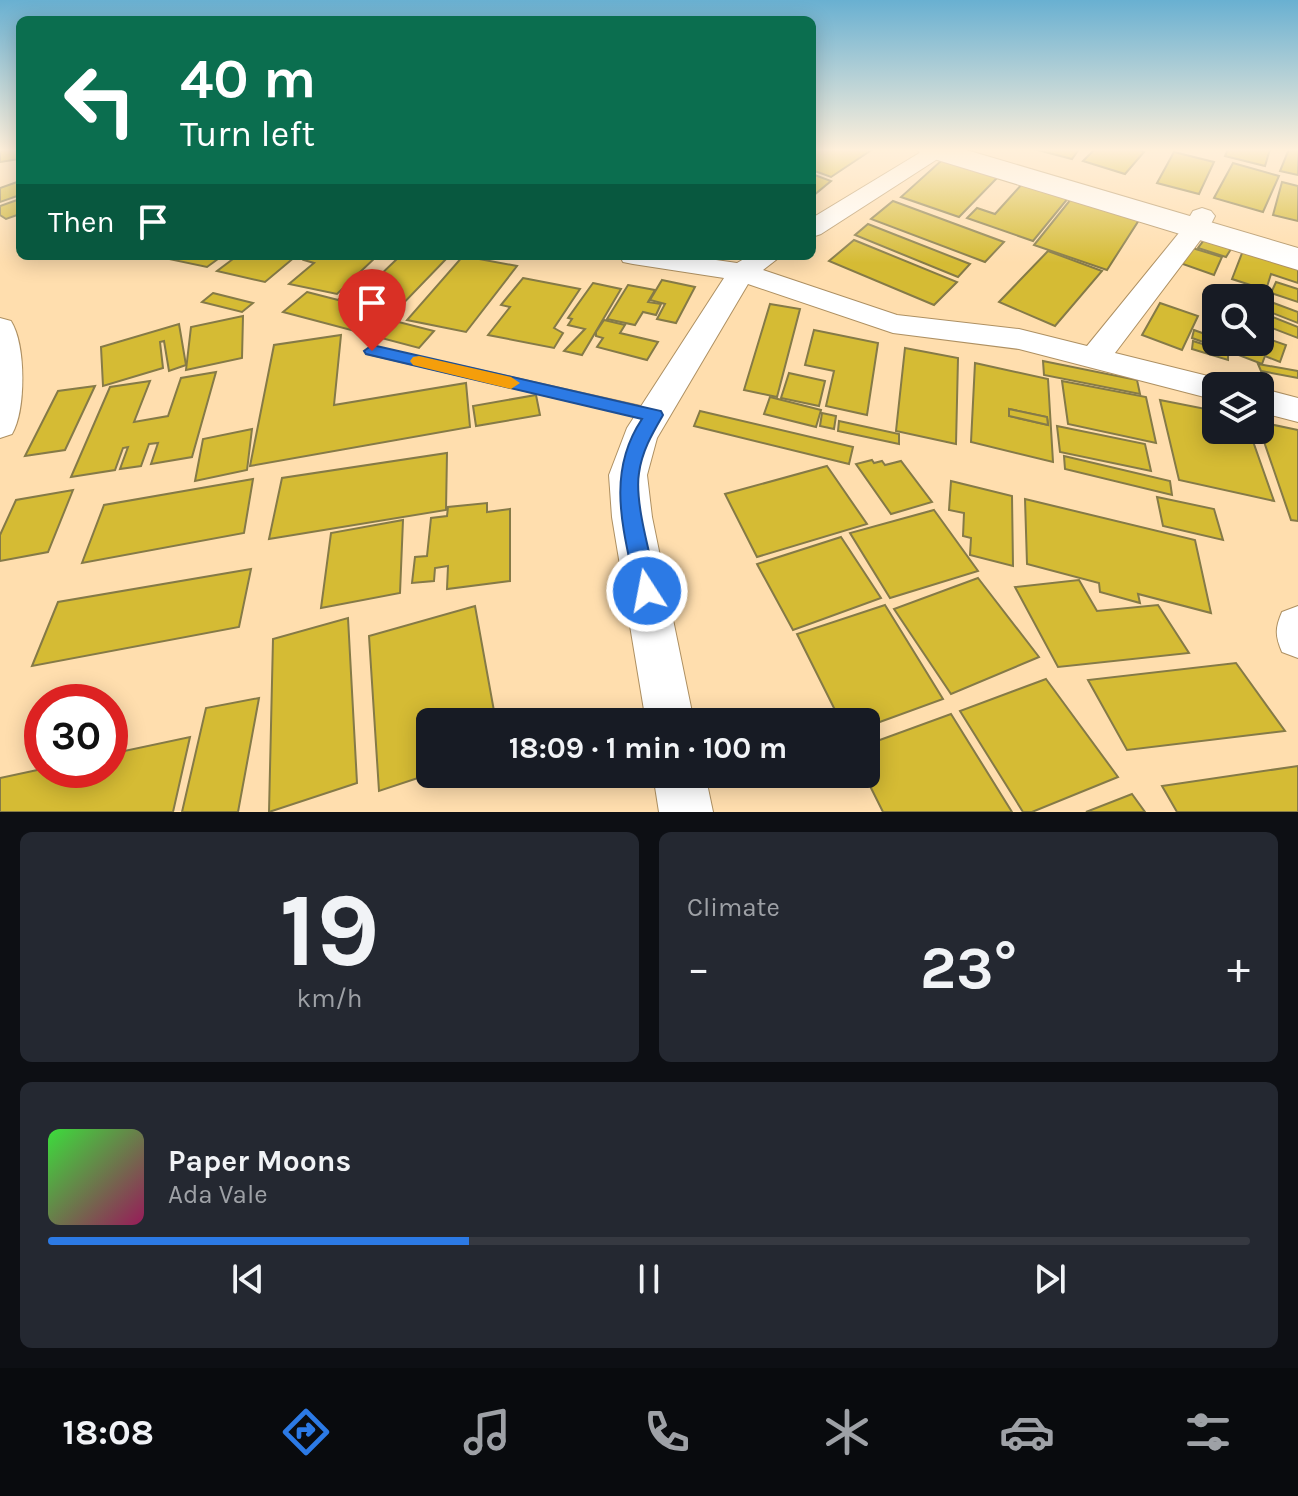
<!DOCTYPE html>
<html lang="en">
<head>
<meta charset="utf-8">
<style>
	:root { --surface:#171b24; --page:#242831; --text:#f1f3f6; --muted:#9ea1a6; --line:#363941; --accent:#2c7ae5 }
	body { margin:0; font-family:Karla,sans-serif; background:var(--page); color:var(--text); height:100vh; display:flex; flex-direction:column; font-size:30px; white-space:nowrap }
	* { box-sizing:border-box; margin:0 }
	p { font-size:26px; color:var(--muted) }
	.icon { flex:none; width:44px; height:44px; fill:none; stroke:currentColor; stroke-width:2; stroke-linecap:round; stroke-linejoin:round }
	.map { position:relative; height:812px; overflow:hidden }
	.panel { display:flex; flex-direction:column; gap:20px; padding:20px; background:#0d0f14; flex:1 }
	.panel>* { flex:none }
	.banner { position:absolute; left:16px; top:16px; width:800px; height:244px; border-radius:12px; box-shadow:0 4px 20px #0003; background:#0b6e4f; color:#fff; overflow:hidden }
	.buttons { position:absolute; left:1202px; top:284px; display:grid; gap:16px }
	.buttons a { display:grid; place-items:center; width:72px; height:72px; border-radius:12px; background:var(--surface); box-shadow:0 4px 20px #0003; font-size:40px }
	.speed { position:absolute; left:24px; top:684px; display:flex; gap:16px; font-size:40px; font-weight:700; text-align:center }
	.speed>* { display:grid; place-content:center; width:104px; height:104px; border-radius:50%; background:var(--surface); box-shadow:0 4px 20px #0003; line-height:1 }
	.speed .limit { border:12px solid #d22; background:#fff; color:#111 }
	.pin { position:absolute; display:grid; place-items:center; width:68px; height:68px; color:#fff; margin:-82px -34px; border-radius:50% 50% 50% 0; rotate:-45deg; box-shadow:0 0 8px #0007 }
	.pin .icon { rotate:45deg }
	.me { position:absolute; width:88px; margin:-44px; rotate:349deg; stroke-linejoin:round; filter:drop-shadow(0 0 6px #0008) }
	.turn { display:flex; align-items:center; gap:28px; height:168px; padding:0 32px; font-size:36px }
	.turn .icon { width:104px; height:104px; stroke-width:2.5 }
	.turn b { display:block; font-size:56px; line-height:68px }
	.then { display:flex; align-items:center; height:76px; padding:0 32px; background:#0003; gap:16px; font-size:30px }
	.big { font-size:60px; font-weight:700; line-height:1.1 }
	.panel .widget { flex:1; display:flex; flex-direction:column; justify-content:center; gap:12px; min-width:0; padding:0 28px; border-radius:12px; background:var(--page) }
	.panel .dial { align-items:center; gap:0 }
	.dial b { font-size:104px; line-height:1 }
	.song { display:flex; align-items:center; gap:24px }
	.cover { width:96px; height:96px; border-radius:12px; background:linear-gradient(135deg,hsl(120 70% 55%),hsl(330 70% 35%)) }
	.played { height:8px; border-radius:4px; background:linear-gradient(90deg,var(--accent) 35%,var(--line) 35%) }
	.keys { display:flex; justify-content:space-around; direction:ltr }
	.heat { display:flex; justify-content:space-between; align-items:center; font-size:44px; direction:ltr }
	.panel .tiles { flex:1; display:grid; gap:20px; grid-template-columns:1fr 1fr }
	.widget:last-child { grid-column:span 2 }
	.trip { position:absolute; left:416px; top:708px; width:464px; height:80px; border-radius:12px; background:var(--surface); box-shadow:0 4px 20px #0003; font-weight:700; line-height:80px; text-align:center }
	.menu { display:flex; height:128px; justify-content:space-around; align-items:center; background:#090b0e; color:var(--muted) }
	.menu .icon { width:56px; height:56px }
	.menu .current { color:var(--accent) }
	.menu b { font-size:36px; color:var(--text) }
	.map>svg:first-child { display:block }
</style>
</head>
<body>
<div class="map">
<svg width="1298" height="812" viewBox="0 0 1298 812">
	<rect width="100%" height="100%" fill="#ffdeae"/>
	<g fill="#d5bb34" stroke="#857a47" stroke-width="2" fill-rule="evenodd">
		<path d="M 20,149 L 20,159 L 0,162 L 0,151 Z"/>
		<path d="M 812,149 L 873,149 L 831,177 L 812,170 Z"/>
		<path d="M 1034,149 L 1079,149 L 1072,159 Z"/>
		<path d="M 1095,149 L 1135,149 L 1144,152 L 1125,174 L 1083,161 Z"/>
		<path d="M 1228,149 L 1270,149 L 1265,166 L 1225,156 Z"/>
		<path d="M 1289,149 L 1298,149 L 1298,175 L 1280,171 Z"/>
		<path d="M 1174,152 L 1214,162 L 1199,194 L 1157,183 Z"/>
		<path d="M 942,160 L 998,177 L 959,217 L 901,197 Z"/>
		<path d="M 1233,163 L 1279,176 L 1263,212 L 1214,198 Z"/>
		<path d="M 812,174 L 831,181 L 814,195 L 812,194 Z"/>
		<path d="M 20,181 L 20,195 L 0,202 L 0,188 Z"/>
		<path d="M 1282,182 L 1298,186 L 1298,221 L 1273,215 Z"/>
		<path d="M 1023,183 L 1069,197 L 1033,241 L 967,218 L 977,208 L 995,214 Z"/>
		<path d="M 20,199 L 20,214 L 6,219 L 0,215 L 0,206 Z"/>
		<path d="M 1071,199 L 1139,220 L 1107,270 L 1034,245 Z"/>
		<path d="M 893,201 L 1004,242 L 985,262 L 871,219 Z"/>
		<path d="M 868,224 L 970,264 L 958,277 L 855,235 Z"/>
		<path d="M 854,240 L 957,282 L 934,305 L 829,261 Z"/>
		<path d="M 1204,240 L 1231,249 L 1226,257 L 1198,248 Z"/>
		<path d="M 1189,247 L 1222,257 L 1214,275 L 1180,263 Z"/>
		<path d="M 1244,248 L 1298,264 L 1298,283 L 1271,274 L 1266,290 L 1232,279 Z"/>
		<path d="M 1048,251 L 1102,271 L 1055,326 L 999,302 Z"/>
		<path d="M 166,256 L 222,256 L 207,267 L 164,258 Z"/>
		<path d="M 237,256 L 296,256 L 265,282 L 217,271 Z"/>
		<path d="M 309,256 L 377,256 L 337,294 L 289,284 L 314,263 L 304,260 Z"/>
		<path d="M 400,256 L 449,256 L 395,312 L 339,299 L 359,280 L 372,283 Z"/>
		<path d="M 463,256 L 517,266 L 466,332 L 407,320 Z"/>
		<path d="M 523,278 L 580,289 L 554,328 L 563,333 L 554,348 L 488,335 L 510,307 L 501,305 Z"/>
		<path d="M 662,280 L 695,287 L 676,323 L 657,319 L 665,304 L 650,300 Z"/>
		<path d="M 1276,282 L 1298,289 L 1298,302 L 1271,293 Z"/>
		<path d="M 593,283 L 621,289 L 582,355 L 564,351 L 585,329 L 568,325 L 572,319 L 568,318 Z"/>
		<path d="M 628,285 L 655,290 L 648,302 L 661,304 L 656,315 L 643,312 L 635,325 L 607,319 Z"/>
		<path d="M 307,292 L 385,312 L 379,317 L 434,331 L 419,348 L 283,312 Z"/>
		<path d="M 213,293 L 253,303 L 242,312 L 202,302 Z"/>
		<path d="M 1260,298 L 1298,312 L 1298,323 L 1265,310 L 1260,320 Z"/>
		<path d="M 1160,303 L 1198,316 L 1182,350 L 1142,335 Z"/>
		<path d="M 770,304 L 800,309 L 777,397 L 744,390 Z"/>
		<path d="M 243,316 L 242,358 L 186,370 L 191,327 Z"/>
		<path d="M 1270,316 L 1298,327 L 1298,338 L 1264,325 Z"/>
		<path d="M 604,320 L 625,325 L 620,333 L 658,342 L 647,360 L 597,347 L 603,338 L 596,336 L 596,332 Z"/>
		<path d="M 179,324 L 186,365 L 169,371 L 164,341 L 160,342 L 163,368 L 103,386 L 101,347 Z"/>
		<path d="M 814,330 L 878,343 L 867,415 L 826,406 L 834,371 L 805,365 Z"/>
		<path d="M 1194,330 L 1216,338 L 1216,342 L 1226,342 L 1223,349 L 1192,338 Z"/>
		<path d="M 341,335 L 334,405 L 466,383 L 470,427 L 250,466 L 274,345 Z"/>
		<path d="M 1260,336 L 1286,345 L 1280,362 L 1265,356 L 1262,364 L 1228,351 L 1232,342 L 1260,342 Z"/>
		<path d="M 1193,341 L 1228,352 L 1228,360 L 1192,349 Z"/>
		<path d="M 905,348 L 958,358 L 956,444 L 896,431 Z"/>
		<path d="M 1043,361 L 1137,380 L 1140,394 L 1044,375 Z"/>
		<path d="M 975,363 L 1048,379 L 1053,462 L 971,442 ZM 1009,409 L 1047,417 L 1048,425 L 1009,416 Z"/>
		<path d="M 1258,364 L 1298,371 L 1298,378 L 1261,371 Z"/>
		<path d="M 216,372 L 192,457 L 151,464 L 158,443 L 149,444 L 141,466 L 120,469 L 128,447 L 123,448 L 115,470 L 71,477 L 110,387 L 150,381 L 134,422 L 168,416 L 181,378 Z"/>
		<path d="M 789,373 L 825,381 L 819,406 L 781,398 Z"/>
		<path d="M 1062,381 L 1146,397 L 1156,443 L 1068,424 Z"/>
		<path d="M 95,386 L 65,450 L 25,456 L 58,391 Z"/>
		<path d="M 536,395 L 540,415 L 476,426 L 473,406 Z"/>
		<path d="M 770,397 L 821,410 L 816,427 L 764,414 Z"/>
		<path d="M 1160,400 L 1216,411 L 1216,430 L 1249,430 L 1274,501 L 1179,480 Z"/>
		<path d="M 1009,409 L 1047,417 L 1048,425 L 1009,416 Z"/>
		<path d="M 700,411 L 853,447 L 849,464 L 694,426 Z"/>
		<path d="M 822,413 L 836,416 L 834,429 L 820,426 Z"/>
		<path d="M 839,421 L 899,434 L 899,444 L 838,431 Z"/>
		<path d="M 1260,422 L 1298,430 L 1298,521 L 1291,520 L 1260,430 Z"/>
		<path d="M 1057,426 L 1145,444 L 1151,471 L 1060,452 Z"/>
		<path d="M 252,429 L 247,470 L 195,481 L 203,439 Z"/>
		<path d="M 447,453 L 446,510 L 269,539 L 282,478 Z"/>
		<path d="M 1064,456 L 1170,481 L 1172,495 L 1065,469 Z"/>
		<path d="M 872,460 L 874,463 L 882,461 L 885,465 L 901,461 L 932,502 L 891,514 L 856,464 Z"/>
		<path d="M 827,466 L 867,524 L 757,557 L 725,494 Z"/>
		<path d="M 253,479 L 244,533 L 82,563 L 104,505 Z"/>
		<path d="M 951,481 L 1012,496 L 1013,566 L 970,555 L 971,538 L 963,536 L 964,513 L 949,510 Z"/>
		<path d="M 73,490 L 48,552 L 0,561 L 0,535 L 16,500 Z"/>
		<path d="M 1157,497 L 1214,509 L 1223,540 L 1163,526 Z"/>
		<path d="M 1025,499 L 1195,540 L 1211,613 L 1138,594 L 1140,603 L 1100,592 L 1099,583 L 1027,564 Z"/>
		<path d="M 487,503 L 487,512 L 510,509 L 510,581 L 447,589 L 448,566 L 435,568 L 434,581 L 412,583 L 415,557 L 427,556 L 431,518 L 447,516 L 448,507 Z"/>
		<path d="M 934,510 L 978,571 L 890,598 L 850,533 Z"/>
		<path d="M 403,520 L 400,593 L 321,608 L 331,533 Z"/>
		<path d="M 841,537 L 881,598 L 793,630 L 757,564 Z"/>
		<path d="M 251,569 L 239,627 L 32,666 L 58,602 Z"/>
		<path d="M 978,578 L 1039,657 L 951,694 L 894,609 Z"/>
		<path d="M 1079,580 L 1097,611 L 1158,605 L 1189,653 L 1058,667 L 1015,587 Z"/>
		<path d="M 885,605 L 943,699 L 866,727 L 866,722 L 841,722 L 797,634 Z"/>
		<path d="M 475,606 L 496,722 L 430,722 L 430,774 L 379,791 L 369,636 Z"/>
		<path d="M 348,618 L 357,783 L 269,812 L 273,639 Z"/>
		<path d="M 1236,663 L 1285,731 L 1127,750 L 1088,680 Z"/>
		<path d="M 1046,679 L 1118,777 L 1032,812 L 1023,812 L 960,711 Z"/>
		<path d="M 259,698 L 238,812 L 182,812 L 206,708 Z"/>
		<path d="M 951,714 L 1012,812 L 883,812 L 864,774 L 866,745 Z"/>
		<path d="M 190,737 L 173,812 L 0,812 L 0,778 L 42,769 L 110,770 L 110,754 Z"/>
		<path d="M 1298,766 L 1298,812 L 1177,812 L 1162,786 Z"/>
		<path d="M 1132,794 L 1145,812 L 1086,812 Z"/>
	</g>
	<g fill="none" stroke-linecap="round" stroke-linejoin="round">
		<g stroke="#ae9062" stroke-width="2">
			<path id="lane" d="M 372,346 L 654,409 L 662,415 L 654,421 L 367,354 L 365,351 Z"/>
		</g>
		<g stroke="#ae9062" stroke-width="2">
			<g id="street">
				<path d="M 926,149 L 953,149 L 821,234 L 812,237 L 812,218 Z"/>
				<path d="M 1202,208 L 1211,211 L 1215,216 L 1208,230 L 1115,353 L 1228,381 L 1231,386 L 1216,386 L 1216,400 L 1019,349 L 893,333 L 748,284 L 657,438 L 647,475 L 652,517 L 694,722 L 646,722 L 612,517 L 609,475 L 627,428 L 724,278 L 633,264 L 623,262 L 620,256 L 688,256 L 737,263 L 749,256 L 781,256 L 763,270 L 897,315 L 1019,329 L 1087,346 L 1183,228 L 1193,211 Z"/>
				<path d="M 0,318 L 11,321 C 26,345 26,410 12,434 L 0,438 Z"/>
				<path d="M 1260,388 L 1298,398 L 1298,422 L 1260,412 Z"/>
				<path d="M 1298,606 L 1298,658 L 1282,652 C 1275,636 1275,628 1282,612 Z"/>
				<path d="M 653,774 L 705,774 L 713,812 L 659,812 Z"/>
			</g>
		</g>
		<g stroke="#ae9062" stroke-width="2">
			<path id="secondary" d="M 917,149 L 963,149 L 1298,248 L 1298,270 L 921,155 Z"/>
		</g>
		<use href="#lane" fill="#fff" fill-rule="evenodd"/>
		<use href="#street" fill="#fff" fill-rule="evenodd"/>
		<use href="#secondary" fill="#fff" fill-rule="evenodd"/>
	</g>
	<linearGradient id="sky" x2="0" y2="1"><stop stop-color="#69b0d1"/><stop offset="0.57" stop-color="#fff0db"/><stop offset="1" stop-color="#fff0db" stop-opacity="0"/></linearGradient>
	<rect width="1298" height="263" fill="url(#sky)"/>
	<path fill="#2c7ae5" stroke="#1d4f95" stroke-width="2" d="M 372,345 L 661,411 L 663,415 C 652,434 642,451 639,473 C 634,503 652,560 658,591 L 655,598 L 647,601 L 639,598 L 636,591 C 624,531 605,474 642,419 L 366,354 L 364,351 Z"/>
	<path fill="#f59e0b" d="M 419,356 L 511,377 L 520,383 L 511,389 L 413,365 L 410,361 L 413,357 Z"/>
</svg>
<div class="buttons">
<a><svg class="icon" aria-label="search" viewBox="0 0 24 24"><circle cx="10" cy="10" r="6"/><path d="M15 15l6 6"/></svg></a>
<a><svg class="icon" aria-label="layers" viewBox="0 0 24 24"><path d="M12 4l9 5-9 5-9-5zM3 14l9 5 9-5"/></svg></a>
</div>
<div class="speed"><div class="limit">30</div></div>
<div class="pin" style="left:372px;top:351px;background:#d93025"><svg class="icon" aria-label="arrive" viewBox="0 0 24 24"><path d="M6 21V4h12l-3 4 3 4H6"/></svg></div>
<svg class="me" style="left:647px;top:591px" viewBox="-20 -20 40 40"><circle r="17" fill="#2c7ae5" stroke="#fff" stroke-width="3"/><path d="M0-11L8 9 0 5-8 9z" fill="#fff"/></svg>
<div class="trip">18:09 · 1 min · 100 m</div>
<div class="banner">
<div class="turn"><svg class="icon" aria-label="left" viewBox="0 0 24 24"><path d="M17 20v-9H6M10 6l-5 5 5 5"/></svg><div><b>40 m</b>Turn left</div></div>
<div class="then">Then<svg class="icon" aria-label="arrive" viewBox="0 0 24 24"><path d="M6 21V4h12l-3 4 3 4H6"/></svg></div>
</div>
</div>
<section class="panel">
<div class="tiles">
<div class="widget dial"><b>19</b><p>km/h</p></div>
<div class="widget"><p>Climate</p>
<div class="heat"><a>−</a><b class="big">23°</b><a>+</a></div>
</div>
<div class="widget">
<div class="song"><i class="cover"></i><div><b>Paper Moons</b><p>Ada Vale</p></div></div>
<div class="played"></div>
<div class="keys"><svg class="icon" aria-label="previous" viewBox="0 0 24 24"><path d="M18 5L8 12l10 7zM5 5v14"/></svg><svg class="icon" aria-label="pause" viewBox="0 0 24 24"><path d="M8 5v14M16 5v14"/></svg><svg class="icon" aria-label="next" viewBox="0 0 24 24"><path d="M6 5l10 7-10 7zM19 5v14"/></svg></div>
</div>
</div>
</section>
<nav class="menu">
<b>18:08</b>
<svg class="icon current" aria-label="directions" viewBox="0 0 24 24"><path d="M12 3l9 9-9 9-9-9zM9 14v-3h6M13 9l2 2-2 2"/></svg>
<svg class="icon" aria-label="music" viewBox="0 0 24 24"><path d="M9 18V5l10-2v13"/><circle cx="6" cy="18" r="3"/><circle cx="16" cy="16" r="3"/></svg>
<svg class="icon" aria-label="phone" viewBox="0 0 24 24"><path d="M5 4h4l2 5-3 2q2 4 5 5l2-3 5 2v4C11 20 4 13 5 4z"/></svg>
<svg class="icon" aria-label="climate" viewBox="0 0 24 24"><path d="M12 3v18M4 7l16 10M4 17L20 7"/></svg>
<svg class="icon" aria-label="car" viewBox="0 0 24 24"><path d="M5 17H2v-5l4-1 3-4h7l3 4 3 1v5h-3M9 17h6M6 11h13"/><circle cx="7" cy="17" r="2"/><circle cx="17" cy="17" r="2"/></svg>
<svg class="icon" aria-label="filters" viewBox="0 0 24 24"><path d="M4 7h16M4 17h16"/><circle cx="9" cy="7" r="2"/><circle cx="15" cy="17" r="2"/></svg>
</nav>
</body>
</html>
